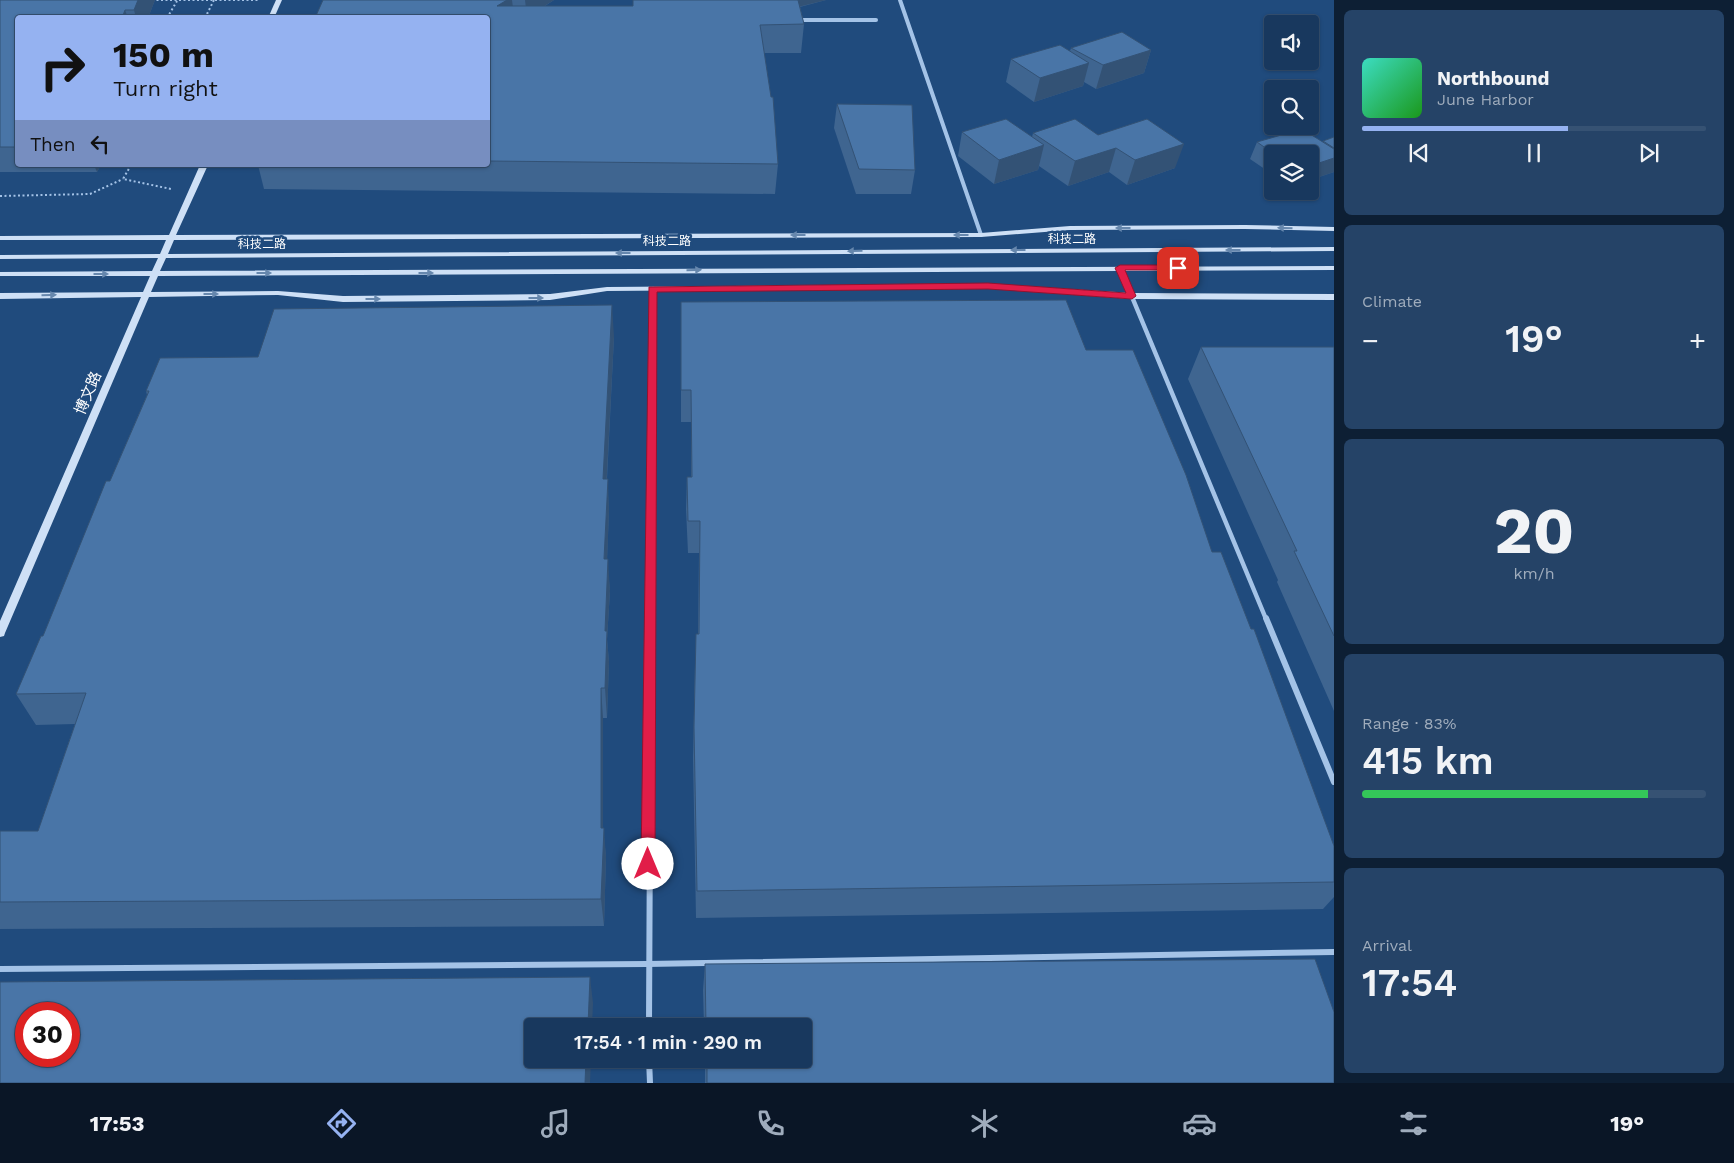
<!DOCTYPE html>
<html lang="en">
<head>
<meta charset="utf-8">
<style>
	:root { --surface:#18385e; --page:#254367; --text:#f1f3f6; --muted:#9facbc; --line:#365273; --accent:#95b2f1 }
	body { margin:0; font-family:"Work Sans","Noto Sans SC",sans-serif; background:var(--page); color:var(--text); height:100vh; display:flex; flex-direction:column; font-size:19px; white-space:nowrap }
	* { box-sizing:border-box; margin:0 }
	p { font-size:16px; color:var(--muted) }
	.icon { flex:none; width:28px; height:28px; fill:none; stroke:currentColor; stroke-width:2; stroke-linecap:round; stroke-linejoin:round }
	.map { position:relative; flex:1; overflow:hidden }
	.details { display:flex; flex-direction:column; gap:10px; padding:10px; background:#0d1f34; width:400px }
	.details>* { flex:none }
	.guide { position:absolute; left:15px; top:15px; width:475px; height:152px; border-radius:5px; box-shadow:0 1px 4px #0004,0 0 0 1px var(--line); background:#95b2f1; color:#111; overflow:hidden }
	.fabs { position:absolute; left:1264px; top:15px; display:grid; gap:10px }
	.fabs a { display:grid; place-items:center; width:55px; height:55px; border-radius:5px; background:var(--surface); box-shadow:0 1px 4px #0004,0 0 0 1px var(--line); font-size:25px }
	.speed { position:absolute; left:15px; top:1002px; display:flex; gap:10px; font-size:25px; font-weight:700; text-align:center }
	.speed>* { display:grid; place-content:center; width:65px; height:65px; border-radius:50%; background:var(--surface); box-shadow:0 1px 4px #0004,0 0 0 1px var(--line); line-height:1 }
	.speed .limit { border:8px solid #d22; background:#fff; color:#111 }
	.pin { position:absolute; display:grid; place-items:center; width:42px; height:42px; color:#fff; margin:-21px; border-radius:10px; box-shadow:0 2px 8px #0006 }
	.me { position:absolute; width:55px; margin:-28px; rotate:0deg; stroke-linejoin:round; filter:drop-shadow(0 0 4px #0008) }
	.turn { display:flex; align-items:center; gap:18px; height:105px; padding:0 15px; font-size:22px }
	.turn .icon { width:65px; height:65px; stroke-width:2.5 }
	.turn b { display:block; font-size:35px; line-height:42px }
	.then { display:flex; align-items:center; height:48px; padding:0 15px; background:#0003; gap:10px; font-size:19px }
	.big { font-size:38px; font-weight:600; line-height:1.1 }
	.details .card { flex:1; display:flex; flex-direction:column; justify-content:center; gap:8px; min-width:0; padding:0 18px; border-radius:8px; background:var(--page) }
	.details .dial { align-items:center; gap:0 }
	.dial b { font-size:65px; line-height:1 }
	.song { display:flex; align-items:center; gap:15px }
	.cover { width:60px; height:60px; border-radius:8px; background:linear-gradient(135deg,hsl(170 70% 55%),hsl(120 70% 35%)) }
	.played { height:5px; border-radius:2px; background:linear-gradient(90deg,var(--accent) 60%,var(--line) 60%) }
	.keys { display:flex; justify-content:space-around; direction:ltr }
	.heat { display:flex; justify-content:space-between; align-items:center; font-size:28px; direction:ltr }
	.charge { height:8px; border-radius:4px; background:linear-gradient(90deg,#34c759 83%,var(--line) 0) }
	.trip { position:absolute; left:524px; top:1018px; width:288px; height:50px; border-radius:5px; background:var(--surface); box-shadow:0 1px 4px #0004,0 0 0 1px var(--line); font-weight:600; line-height:50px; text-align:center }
	.tabs { display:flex; height:80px; justify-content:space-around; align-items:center; background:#0a1626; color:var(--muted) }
	.tabs .icon { width:35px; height:35px }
	.tabs .current { color:var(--accent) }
	.tabs b { font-size:22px; color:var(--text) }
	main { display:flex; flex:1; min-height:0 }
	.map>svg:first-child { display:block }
</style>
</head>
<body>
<main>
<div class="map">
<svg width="1334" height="1083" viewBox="0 0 1334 1083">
	<rect width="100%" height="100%" fill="#204b7d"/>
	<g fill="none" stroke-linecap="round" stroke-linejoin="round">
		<g stroke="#a4c3e7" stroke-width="2" stroke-dasharray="2 2.5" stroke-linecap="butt">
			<path d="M 152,0 L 258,0"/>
			<path d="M 167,18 L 177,1"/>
			<path d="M 205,18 L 214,0"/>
			<path d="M 131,165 L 123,179 L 171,189"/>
			<path d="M 0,196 L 90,194 L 123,179"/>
		</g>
		<g stroke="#a4c3e7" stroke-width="4">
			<path d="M 900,0 L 981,235"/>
			<path d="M 798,20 L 876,20"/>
		</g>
		<g stroke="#a4c3e7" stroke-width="4.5">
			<path d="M 1120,268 L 1266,619"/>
			<path d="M 651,619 L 653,289"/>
		</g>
		<g stroke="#a4c3e7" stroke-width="6">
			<path d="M 1266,618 L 1334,782"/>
			<path d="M 0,969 L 647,964 L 1334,952"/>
			<path d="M 649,1026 L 651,618"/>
			<path d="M 649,1059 L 650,1083"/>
		</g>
		<g fill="#cee0f6" fill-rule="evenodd">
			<path d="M 276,0 L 282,0 L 274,18 L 268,18 Z"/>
			<path d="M 200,165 L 208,165 L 176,235 L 981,233 L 1070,226 L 1245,225 L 1334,227 L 1334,231 L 1245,229 L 1070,230 L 981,237 L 174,240 L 168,254 L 1334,247 L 1334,251 L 166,258 L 160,271 L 1334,266 L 1334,270 L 158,276 L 151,292 L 278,291 L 343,296 L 550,294 L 607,287 L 988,284 L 1132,293 L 1334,294 L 1334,300 L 1132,299 L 988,288 L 607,291 L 550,300 L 343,302 L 278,295 L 149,297 L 5,633 L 4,636 L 0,637 L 0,621 L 141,297 L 0,299 L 0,293 L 143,292 L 150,276 L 0,276 L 0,272 L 152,271 L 158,258 L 0,259 L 0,255 L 160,254 L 166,240 L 0,240 L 0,236 L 169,235 Z"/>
		</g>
	</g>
	<g fill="#3f6590">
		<path d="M 0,0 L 155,0 L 148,18 L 18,18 L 18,165 L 101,165 L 97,172 L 0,172 Z"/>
		<path d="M 323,0 L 554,0 L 545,6 L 633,6 L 633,0 L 826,0 L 800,7 L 804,24 L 801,53 L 764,53 L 778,164 L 775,194 L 264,189 L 258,165 L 488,165 L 488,18 Z"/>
		<path d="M 1071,48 L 1151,50 L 1144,73 L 1096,89 L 1084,82 L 1083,86 L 1034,102 L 1006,82 L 1011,59 L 1070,51 Z"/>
		<path d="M 837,104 L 915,170 L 911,194 L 856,194 L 834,128 Z"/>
		<path d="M 962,132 L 1032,137 L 1033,133 L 1098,135 L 1175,168 L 1127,185 L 1109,172 L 1068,186 L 1039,166 L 1038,170 L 994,184 L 958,156 Z"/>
		<path d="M 1334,137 L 1334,172 L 1310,180 L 1310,154 L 1272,154 L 1272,174 L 1250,159 L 1257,142 L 1322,142 Z"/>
		<path d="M 681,302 L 1086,350 L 1212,552 L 1334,846 L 1334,897 L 1323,909 L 696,918 L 693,757 L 695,665 L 698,634 L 699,553 L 688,553 L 686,509 L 687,477 L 691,477 L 691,422 L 681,422 Z"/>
		<path d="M 614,337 L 607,479 L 609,511 L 607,559 L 610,591 L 607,639 L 609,662 L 607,718 L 603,718 L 603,828 L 606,857 L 604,926 L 0,929 L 0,831 L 38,831 L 75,724 L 36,725 L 16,694 L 43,636 L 147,395 L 146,391 L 258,357 Z"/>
		<path d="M 1201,347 L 1334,347 L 1334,711 L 1277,582 L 1278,580 L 1188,379 Z"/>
		<path d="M 705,964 L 1334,1083 L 705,1083 L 705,1059 L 802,1059 L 802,1026 L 704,1026 L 703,990 Z"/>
	</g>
	<g fill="#335275">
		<path d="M 138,0 L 155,0 L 148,18 L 136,18 L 134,10 Z"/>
		<path d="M 507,0 L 512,0 L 515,25 L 497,6 Z"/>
		<path d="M 525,0 L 554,0 L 527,17 Z"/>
		<path d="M 794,0 L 826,0 L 794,8 Z"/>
		<path d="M 125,10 L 128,18 L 122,18 Z"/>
		<path d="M 1151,50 L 1144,73 L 1096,89 L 1103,65 Z"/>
		<path d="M 1089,63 L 1083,86 L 1034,102 L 1040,78 Z"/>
		<path d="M 1184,144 L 1175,168 L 1127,185 L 1135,160 Z"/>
		<path d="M 1044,145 L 1038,170 L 994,184 L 999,160 Z"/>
		<path d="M 1116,148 L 1109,172 L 1068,186 L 1075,161 Z"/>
		<path d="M 1334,158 L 1334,172 L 1310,180 L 1310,166 Z"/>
		<path d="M 94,165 L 101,165 L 97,172 Z"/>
		<path d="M 612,305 L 614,337 L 605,511 L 603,479 Z"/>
		<path d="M 608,479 L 609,511 L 606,591 L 604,559 Z"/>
		<path d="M 608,559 L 610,591 L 607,639 L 609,662 L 607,718 L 605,688 L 605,631 Z"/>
		<path d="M 601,688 L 603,718 L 603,842 L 604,828 L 606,857 L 604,926 L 601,899 Z"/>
		<path d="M 590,977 L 593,1003 L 592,1026 L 588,1026 Z"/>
		<path d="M 586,1059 L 591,1059 L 590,1083 L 585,1083 Z"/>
	</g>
	<g fill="#4975a7" stroke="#335275" fill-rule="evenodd">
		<path d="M 0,0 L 138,0 L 134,10 L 125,10 L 122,18 L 18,18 L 18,147 L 0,147 Z"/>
		<path d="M 323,0 L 507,0 L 497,6 L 633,6 L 633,0 L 798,0 L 804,24 L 760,25 L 771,97 L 773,97 L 778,164 L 488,161 L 488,18 L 315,18 Z"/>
		<path d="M 1122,32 L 1151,50 L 1103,65 L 1071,48 Z"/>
		<path d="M 1060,45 L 1089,63 L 1040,78 L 1011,59 Z"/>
		<path d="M 837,104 L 912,105 L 915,170 L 859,169 Z"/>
		<path d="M 1006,119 L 1044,145 L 999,160 L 962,132 Z"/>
		<path d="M 1075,119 L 1098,135 L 1147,119 L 1184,144 L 1135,160 L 1116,148 L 1075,161 L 1033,133 Z"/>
		<path d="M 1302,129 L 1334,149 L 1334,158 L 1310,166 L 1310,154 L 1274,154 L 1257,142 Z"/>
		<path d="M 1334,137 L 1334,148 L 1323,141 Z"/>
		<path d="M 1066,300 L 1086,350 L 1133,350 L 1186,475 L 1212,552 L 1221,552 L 1251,629 L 1254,629 L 1334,846 L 1334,882 L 697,891 L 694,727 L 696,634 L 699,634 L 700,521 L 688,521 L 687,477 L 692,477 L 691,390 L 681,390 L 681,302 Z"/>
		<path d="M 612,305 L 603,479 L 608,479 L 604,559 L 608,559 L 605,631 L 607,631 L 605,688 L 601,688 L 601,828 L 604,828 L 601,899 L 0,902 L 0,831 L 38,831 L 86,693 L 16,694 L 41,636 L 43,636 L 106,481 L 110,481 L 149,391 L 146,391 L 160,358 L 258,357 L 274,309 Z"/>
		<path d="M 1201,347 L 1334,347 L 1334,636 L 1294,551 L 1297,551 Z"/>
		<path d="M 1315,959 L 1334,1012 L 1334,1083 L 707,1083 L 707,1059 L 802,1059 L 802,1026 L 706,1026 L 705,964 Z"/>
		<path d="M 590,977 L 588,1026 L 532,1026 L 532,1059 L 586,1059 L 585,1083 L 0,1083 L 0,982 ZM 26,1014 L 69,1014 L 69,1056 L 26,1056 Z"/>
	</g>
	<defs><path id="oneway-solid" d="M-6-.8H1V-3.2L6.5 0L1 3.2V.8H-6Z" transform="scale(1.25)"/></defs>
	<g fill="#6687ad">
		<use href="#oneway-solid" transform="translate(1123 228) rotate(180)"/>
		<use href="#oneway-solid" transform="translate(1285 228) rotate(-178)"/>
		<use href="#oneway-solid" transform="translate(798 235) rotate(180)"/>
		<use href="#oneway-solid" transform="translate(961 235) rotate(180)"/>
		<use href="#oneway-solid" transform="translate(1018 250) rotate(-180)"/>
		<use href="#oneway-solid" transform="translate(1233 250) rotate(180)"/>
		<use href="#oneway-solid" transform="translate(855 251) rotate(179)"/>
		<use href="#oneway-solid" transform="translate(623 253) rotate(180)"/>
		<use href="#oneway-solid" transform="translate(694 270) rotate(-1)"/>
		<use href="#oneway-solid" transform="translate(264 273)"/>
		<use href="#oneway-solid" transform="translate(426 273)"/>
		<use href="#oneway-solid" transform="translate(101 274)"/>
		<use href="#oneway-solid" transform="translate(211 294)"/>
		<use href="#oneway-solid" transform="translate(49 295) rotate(-1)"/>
		<use href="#oneway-solid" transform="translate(536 298)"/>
		<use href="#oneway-solid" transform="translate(373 299)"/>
	</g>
	<path fill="#e11d48" stroke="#92132f" d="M 1120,265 L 1178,265 L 1183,268 L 1178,270 L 1125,270 L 1136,296 L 1132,299 L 988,289 L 657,292 L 655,864 L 653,869 L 648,871 L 643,869 L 641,864 L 649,287 L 988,283 L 1126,293 L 1115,268 Z"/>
	<g text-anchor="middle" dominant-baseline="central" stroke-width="5" stroke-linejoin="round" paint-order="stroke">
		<g font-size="12" fill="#fff" stroke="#204b7d">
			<text x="1072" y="239">科技二路</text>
			<text x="667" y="241">科技二路</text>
			<text x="262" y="244">科技二路</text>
		</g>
		<g font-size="15" fill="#fff" stroke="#204b7d">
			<text transform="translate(88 393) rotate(-67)">博文路</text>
		</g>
	</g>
</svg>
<div class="fabs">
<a><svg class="icon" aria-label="sound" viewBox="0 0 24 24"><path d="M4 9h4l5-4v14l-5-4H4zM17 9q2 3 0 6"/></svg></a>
<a><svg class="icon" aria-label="search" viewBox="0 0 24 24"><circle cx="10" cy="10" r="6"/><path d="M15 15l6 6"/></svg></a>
<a><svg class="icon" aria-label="layers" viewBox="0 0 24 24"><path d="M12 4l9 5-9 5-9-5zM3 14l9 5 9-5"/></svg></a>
</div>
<div class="speed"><div class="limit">30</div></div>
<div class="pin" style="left:1178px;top:268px;background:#d93025"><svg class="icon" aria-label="arrive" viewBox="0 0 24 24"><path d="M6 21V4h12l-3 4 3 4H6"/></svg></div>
<svg class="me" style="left:648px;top:864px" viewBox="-20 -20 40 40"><circle r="19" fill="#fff"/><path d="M0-13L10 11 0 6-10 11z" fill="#e11d48"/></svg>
<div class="trip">17:54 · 1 min · 290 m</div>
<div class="guide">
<div class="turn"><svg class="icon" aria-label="right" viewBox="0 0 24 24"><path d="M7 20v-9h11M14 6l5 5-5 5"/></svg><div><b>150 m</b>Turn right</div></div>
<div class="then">Then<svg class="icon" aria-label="left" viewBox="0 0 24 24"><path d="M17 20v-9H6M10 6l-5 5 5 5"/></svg></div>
</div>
</div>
<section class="details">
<div class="card">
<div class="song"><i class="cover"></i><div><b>Northbound</b><p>June Harbor</p></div></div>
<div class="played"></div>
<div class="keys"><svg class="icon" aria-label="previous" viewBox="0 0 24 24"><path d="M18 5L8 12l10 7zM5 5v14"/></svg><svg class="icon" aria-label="pause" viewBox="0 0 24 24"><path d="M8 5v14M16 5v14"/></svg><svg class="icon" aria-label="next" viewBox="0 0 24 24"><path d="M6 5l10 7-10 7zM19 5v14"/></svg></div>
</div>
<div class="card"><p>Climate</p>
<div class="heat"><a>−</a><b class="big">19°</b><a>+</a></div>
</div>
<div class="card dial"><b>20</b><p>km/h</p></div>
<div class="card"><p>Range · 83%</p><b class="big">415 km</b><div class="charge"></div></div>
<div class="card"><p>Arrival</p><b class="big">17:54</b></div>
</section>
</main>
<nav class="tabs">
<b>17:53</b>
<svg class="icon current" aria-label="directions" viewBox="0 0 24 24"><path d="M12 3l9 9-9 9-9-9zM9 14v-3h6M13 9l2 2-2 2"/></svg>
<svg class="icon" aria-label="music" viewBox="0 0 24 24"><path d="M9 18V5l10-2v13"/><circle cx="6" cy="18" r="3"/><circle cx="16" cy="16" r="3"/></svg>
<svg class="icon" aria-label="phone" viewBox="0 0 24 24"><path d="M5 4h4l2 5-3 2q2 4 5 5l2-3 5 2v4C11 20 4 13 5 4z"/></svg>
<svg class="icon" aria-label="climate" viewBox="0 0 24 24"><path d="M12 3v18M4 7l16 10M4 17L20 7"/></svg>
<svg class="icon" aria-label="car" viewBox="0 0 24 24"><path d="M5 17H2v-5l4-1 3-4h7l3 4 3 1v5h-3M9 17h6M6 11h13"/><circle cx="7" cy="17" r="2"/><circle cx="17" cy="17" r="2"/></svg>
<svg class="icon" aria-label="filters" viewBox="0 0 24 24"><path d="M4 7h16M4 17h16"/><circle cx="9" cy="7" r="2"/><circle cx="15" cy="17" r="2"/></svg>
<b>19°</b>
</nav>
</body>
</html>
